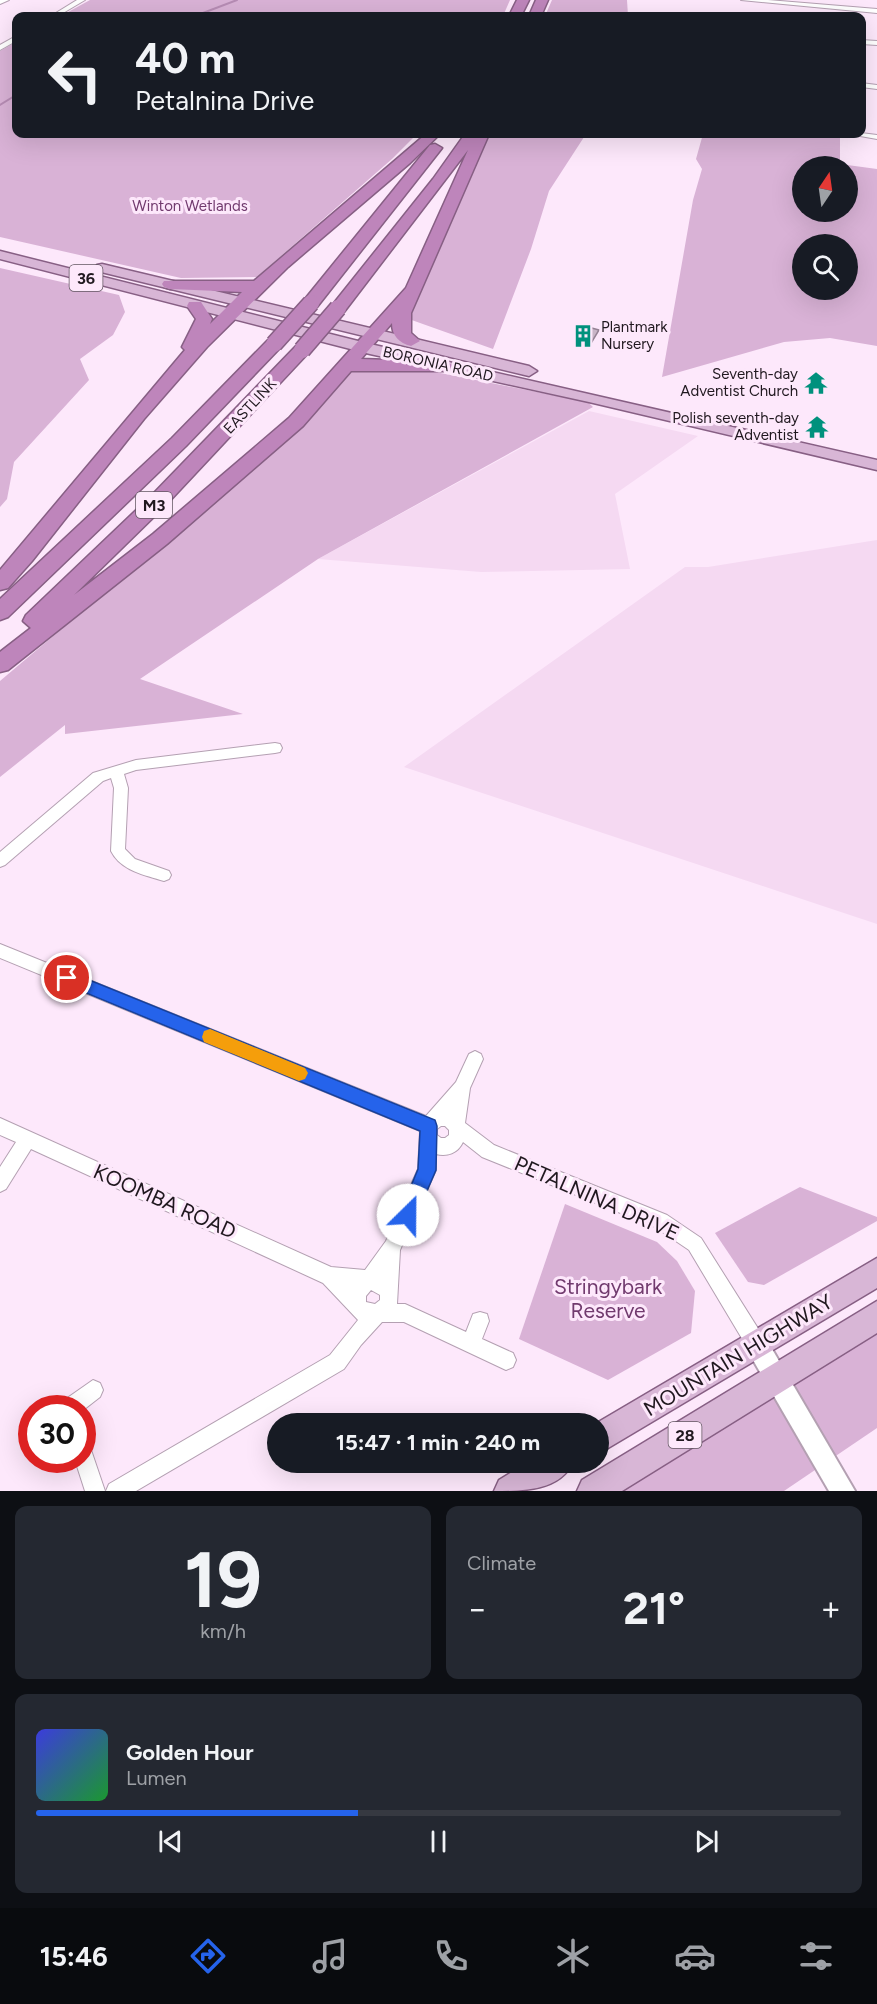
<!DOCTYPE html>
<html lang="en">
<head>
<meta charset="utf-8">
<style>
	:root { --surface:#171b24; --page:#242831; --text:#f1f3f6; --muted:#9ea1a6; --line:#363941; --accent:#2563eb }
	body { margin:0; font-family:Figtree,sans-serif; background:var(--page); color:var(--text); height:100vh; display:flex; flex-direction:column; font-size:22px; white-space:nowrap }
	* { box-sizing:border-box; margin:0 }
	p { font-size:20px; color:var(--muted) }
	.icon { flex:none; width:33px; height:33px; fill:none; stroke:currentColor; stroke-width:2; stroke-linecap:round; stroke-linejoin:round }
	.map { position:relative; height:1491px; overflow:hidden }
	.sheet { display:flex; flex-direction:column; gap:15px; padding:15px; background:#0d0f14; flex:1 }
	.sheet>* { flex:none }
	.top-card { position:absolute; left:12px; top:12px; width:854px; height:126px; border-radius:12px; box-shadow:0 6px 24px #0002; background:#171b24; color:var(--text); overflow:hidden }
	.needle { width:39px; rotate:13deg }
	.tools { position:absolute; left:792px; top:156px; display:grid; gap:12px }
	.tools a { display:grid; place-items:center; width:66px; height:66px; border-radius:50%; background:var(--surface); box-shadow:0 6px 24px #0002; font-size:30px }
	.speed { position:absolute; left:18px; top:1395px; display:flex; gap:12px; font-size:30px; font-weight:700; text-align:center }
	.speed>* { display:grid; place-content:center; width:78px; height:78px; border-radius:50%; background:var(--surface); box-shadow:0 6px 24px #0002; line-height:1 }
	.speed .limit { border:9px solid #d22; background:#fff; color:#111 }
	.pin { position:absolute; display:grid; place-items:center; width:51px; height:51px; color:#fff; margin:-26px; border:3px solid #fff; border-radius:50%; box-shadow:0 2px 6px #0007 }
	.me { position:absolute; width:66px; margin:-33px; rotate:23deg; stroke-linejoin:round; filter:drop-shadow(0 0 4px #0008) }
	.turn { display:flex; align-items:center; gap:21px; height:126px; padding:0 24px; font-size:27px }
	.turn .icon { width:78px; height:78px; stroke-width:2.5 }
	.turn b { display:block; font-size:42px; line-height:51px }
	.big { font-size:45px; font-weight:700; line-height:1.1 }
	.sheet .widget { flex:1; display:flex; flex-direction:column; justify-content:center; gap:9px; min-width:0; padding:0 21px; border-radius:12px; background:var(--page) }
	.sheet .dial { align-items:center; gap:0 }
	.dial b { font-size:78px; line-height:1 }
	.song { display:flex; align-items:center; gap:18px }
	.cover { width:72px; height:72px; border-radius:9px; background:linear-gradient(135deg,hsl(240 70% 55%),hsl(130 70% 35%)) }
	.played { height:6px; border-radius:3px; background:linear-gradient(90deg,var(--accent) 40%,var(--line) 40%) }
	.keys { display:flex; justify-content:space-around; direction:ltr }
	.heat { display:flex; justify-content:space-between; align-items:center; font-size:33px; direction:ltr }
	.sheet .tiles { flex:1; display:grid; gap:15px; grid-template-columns:1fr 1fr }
	.widget:last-child { grid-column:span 2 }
	.trip { position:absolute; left:267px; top:1413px; width:342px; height:60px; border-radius:30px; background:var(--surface); box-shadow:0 6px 24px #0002; font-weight:700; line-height:60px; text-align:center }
	.tabs { display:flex; height:96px; justify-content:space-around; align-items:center; background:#090b0e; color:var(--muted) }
	.tabs .icon { width:42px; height:42px }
	.tabs .on { color:var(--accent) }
	.tabs b { font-size:27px; color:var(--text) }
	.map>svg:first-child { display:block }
</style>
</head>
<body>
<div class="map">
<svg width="877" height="1491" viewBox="0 0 877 1491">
	<rect width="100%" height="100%" fill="#fde8fb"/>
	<g fill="#f5d9f2">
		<path d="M 589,411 L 698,436 L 615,494 L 630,569 L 481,572 L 318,559 Z"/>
		<path d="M 877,540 L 877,924 L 404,767 L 685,567 L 708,567 Z"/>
	</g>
	<g fill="#d9b2d6" fill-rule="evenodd">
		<path d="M 90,0 L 510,0 L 503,16 L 61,16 Z"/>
		<path d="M 552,0 L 627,0 L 628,16 L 545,16 Z"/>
		<path d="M 16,42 L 16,134 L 417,134 L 392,159 L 257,277 L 181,278 L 0,237 L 0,51 Z"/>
		<path d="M 489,134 L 586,134 L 549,191 L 531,249 L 493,349 L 406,318 Z"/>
		<path d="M 703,134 L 840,134 L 840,164 L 877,169 L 877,346 L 830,338 L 784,342 L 662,377 L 693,200 L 702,169 L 696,159 ZM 802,166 L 848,166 L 848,212 L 802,212 ZM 802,244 L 848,244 L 848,290 L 802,290 Z"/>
		<path d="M 0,268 L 119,295 L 125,312 L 113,335 L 80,359 L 89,380 L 14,462 L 7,499 L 0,507 Z"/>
		<path d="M 420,369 L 588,402 L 593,407 L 318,559 L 140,679 L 243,714 L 65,734 L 65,725 L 0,777 L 0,681 L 259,462 L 320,406 L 352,370 Z"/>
		<path d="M 800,1187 L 877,1217 L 877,1221 L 764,1285 L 748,1282 L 715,1233 Z"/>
		<path d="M 565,1204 L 657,1242 L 677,1261 L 695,1291 L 691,1333 L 608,1380 L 519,1339 Z"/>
		<path d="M 877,1316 L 877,1428 L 784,1491 L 598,1491 Z"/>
	</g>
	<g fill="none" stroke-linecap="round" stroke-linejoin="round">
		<g stroke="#b68cb4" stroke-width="2">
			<path d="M 195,16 L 237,0"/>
			<path d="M 0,105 L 16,95"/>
		</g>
	</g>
	<path fill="#c9b5c7" stroke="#948193" stroke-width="1.5" d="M 588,327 L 599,330 L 590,345 L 579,343 Z"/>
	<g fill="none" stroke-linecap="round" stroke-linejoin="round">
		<g stroke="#b4a0b2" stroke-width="2">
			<g id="minor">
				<path d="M 0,0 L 9,0 L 0,4 Z"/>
				<path d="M 77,0 L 85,0 L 58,16 L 51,16 Z"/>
				<path d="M 741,0 L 768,0 L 877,9 L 877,13 Z"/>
				<path d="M 677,13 L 681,13 L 683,16 L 677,16 Z"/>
				<path d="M 16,36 L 16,41 L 0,50 L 0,45 Z"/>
				<path d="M 861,40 L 877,41 L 877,45 L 861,44 Z"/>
				<path d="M 861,83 L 877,85 L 877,89 L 861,87 Z"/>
				<path d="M 861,133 L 877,135 L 877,139 L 849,134 Z"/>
				<path d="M 275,743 L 280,744 L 282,748 L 280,752 L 275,753 L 136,770 L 124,774 L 128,788 L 125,849 L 135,859 L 169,871 L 171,875 L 169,879 L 164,881 C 145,875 121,871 111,851 L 114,788 L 111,778 L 103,781 L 5,865 L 0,867 L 0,852 L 93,773 L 136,760 Z"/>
				<path d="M 0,944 L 426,1116 L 456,1082 L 469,1054 L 475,1051 L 481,1054 L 483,1059 L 470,1088 L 465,1123 L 494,1145 L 667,1215 L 701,1238 L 764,1338 L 767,1345 L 764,1352 L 757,1355 L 750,1352 L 689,1250 L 655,1227 L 482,1157 L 463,1142 C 458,1153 447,1157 436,1154 L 436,1170 L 400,1250 L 397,1304 L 405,1304 L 466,1332 L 473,1314 L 480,1312 L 487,1314 L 489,1321 L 482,1339 L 513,1353 L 516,1360 L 513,1367 L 506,1370 L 404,1322 L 382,1322 L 361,1345 L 344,1369 L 136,1491 L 106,1491 L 109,1484 L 330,1355 L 358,1320 L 323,1283 L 31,1149 L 6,1189 L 0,1192 L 0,1167 L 16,1142 L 0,1135 L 0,1118 L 331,1267 L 365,1270 L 386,1241 L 418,1169 L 420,1131 L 0,958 ZM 441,1126 L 445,1126 L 449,1130 L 449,1135 L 445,1138 L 441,1138 L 437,1135 L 437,1129 ZM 371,1290 L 380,1295 L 380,1300 L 375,1304 L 366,1302 L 366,1296 Z"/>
				<path d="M 93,1380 L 100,1383 L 103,1390 L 100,1397 L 82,1411 L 82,1408 L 60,1408 L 63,1401 Z"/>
				<path d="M 82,1441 L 89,1444 L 105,1491 L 85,1491 L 75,1460 L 82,1460 Z"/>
			</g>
		</g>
		<g stroke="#b4a0b2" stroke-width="4">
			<path id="tertiary" d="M 757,1333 L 765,1337 L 855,1491 L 829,1491 L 749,1353 L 745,1345 L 749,1337 Z"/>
		</g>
		<g stroke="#875f84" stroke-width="3">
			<g id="primary">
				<path d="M 0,251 L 370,344 L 877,460 L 877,470 L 589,402 L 370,354 L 0,259 Z"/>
				<path d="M 102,264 L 529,366 L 537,371 L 529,376 L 97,271 L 97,265 Z"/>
				<path d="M 877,1258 L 877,1288 L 598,1454 L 598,1424 L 595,1424 Z"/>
				<path d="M 877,1301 L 877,1333 L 622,1491 L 577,1491 L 582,1480 Z"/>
				<path d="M 528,1462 L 573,1462 C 560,1491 523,1491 494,1491 L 499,1480 Z"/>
			</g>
		</g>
		<g stroke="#875f84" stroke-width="3">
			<g id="motorway">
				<path d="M 517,0 L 529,0 L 521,16 L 509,16 Z"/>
				<path d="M 536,0 L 548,0 L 541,16 L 529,16 Z"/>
				<path d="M 426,134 L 440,134 L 410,163 L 288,267 L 207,347 L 144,419 L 32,561 L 8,588 L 0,590 L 0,570 L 185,350 L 182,347 L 196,319 L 187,306 L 189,302 L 201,302 L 212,319 L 210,324 L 242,292 L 170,289 L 164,287 L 162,284 L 164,281 L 254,281 Z"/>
				<path d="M 465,134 L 489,134 L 411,313 L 411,333 L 420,341 L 411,346 C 399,343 392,336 392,323 L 361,359 L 447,362 L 456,367 L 453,371 L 351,371 L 303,426 L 167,544 L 8,670 L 0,672 L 0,652 L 31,628 L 23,621 L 26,615 L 151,496 L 296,346 L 302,345 L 311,350 L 165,506 L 74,595 L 153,534 L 289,418 L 406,288 L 468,150 L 344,312 L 332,312 L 330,308 L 433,179 Z"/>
				<path d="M 435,144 L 442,148 L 317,307 L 305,307 L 303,303 L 305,299 L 430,145 Z"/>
				<path d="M 274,339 L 283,344 L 280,348 L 186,446 L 8,617 L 0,620 L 0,599 L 172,438 L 268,340 Z"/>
			</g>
		</g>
		<use href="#minor" fill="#fff" fill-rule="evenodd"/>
		<use href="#tertiary" fill="#fff" fill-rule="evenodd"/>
		<use href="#primary" fill="#d8b6d6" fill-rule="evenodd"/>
		<use href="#motorway" fill="#be85bb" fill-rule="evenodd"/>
		<g stroke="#875f84" stroke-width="19" stroke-linecap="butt">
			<g id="motorway-bridge">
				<path d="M 274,344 L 311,303"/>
				<path d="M 302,350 L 338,308"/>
			</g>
		</g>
		<use href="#motorway-bridge" stroke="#be85bb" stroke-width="16"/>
	</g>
	<path fill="#2563eb" stroke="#184099" stroke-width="1.5" d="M 67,971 L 435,1120 L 437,1126 L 436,1170 L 414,1221 L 408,1224 L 402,1221 L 399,1215 L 418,1169 L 420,1131 L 62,983 L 59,978 L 62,973 Z"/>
	<path fill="#f59e0b" d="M 210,1029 L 305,1068 L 308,1073 L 305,1079 L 299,1081 L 204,1042 L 202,1037 L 204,1031 Z"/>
	<defs>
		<g id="building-bare" transform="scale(1.8)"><path d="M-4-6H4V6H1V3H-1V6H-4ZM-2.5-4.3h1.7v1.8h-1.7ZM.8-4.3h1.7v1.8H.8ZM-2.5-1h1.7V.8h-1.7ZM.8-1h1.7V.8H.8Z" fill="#00917d" stroke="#fde8fb" stroke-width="2.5" paint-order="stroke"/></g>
		<g id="temple-bare" transform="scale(1.8)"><path d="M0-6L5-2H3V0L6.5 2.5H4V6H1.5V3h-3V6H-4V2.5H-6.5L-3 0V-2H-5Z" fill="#00917d" stroke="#fde8fb" stroke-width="2.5" paint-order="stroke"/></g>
	</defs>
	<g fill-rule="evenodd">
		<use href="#building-bare" x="583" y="336"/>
		<use href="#temple-bare" x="816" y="383"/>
		<use href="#temple-bare" x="817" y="427"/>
	</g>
	<g text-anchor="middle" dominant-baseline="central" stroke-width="6" stroke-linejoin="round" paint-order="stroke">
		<g font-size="15" fill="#713a6e" stroke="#fde8fb">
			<text x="190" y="206">Winton Wetlands</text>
		</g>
		<g font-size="15" fill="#20181f" stroke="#fde8fb" text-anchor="end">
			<text x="601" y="327" text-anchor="start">Plantmark<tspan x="601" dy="17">Nursery</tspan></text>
			<text x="798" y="374">Seventh-day<tspan x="798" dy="17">Adventist Church</tspan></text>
			<text x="799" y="418">Polish seventh-day<tspan x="799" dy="17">Adventist</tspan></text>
		</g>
		<g font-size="15" fill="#20181f" stroke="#fde8fb">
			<text transform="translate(438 364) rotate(13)">BORONIA ROAD</text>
			<text transform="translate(250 406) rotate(-47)">EASTLINK</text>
		</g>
		<g fill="#fde8fb" stroke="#625661" stroke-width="1.5">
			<rect x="69.5" y="265" width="33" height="26" rx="4.5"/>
			<rect x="136" y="492" width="36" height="26" rx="4.5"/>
			<rect x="668.5" y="1422" width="33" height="26" rx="4.5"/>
		</g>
		<g font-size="16" font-weight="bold" fill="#20181f">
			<text x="86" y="278">36</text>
			<text x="154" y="505">M3</text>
			<text x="685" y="1435">28</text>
		</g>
		<g font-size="21" fill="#20181f" stroke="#fde8fb">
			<text transform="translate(597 1198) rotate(24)">PETALNINA DRIVE</text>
			<text transform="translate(165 1201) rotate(24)">KOOMBA ROAD</text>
			<text transform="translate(738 1355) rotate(-31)">MOUNTAIN HIGHWAY</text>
		</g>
		<g font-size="21" fill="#713a6e" stroke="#fde8fb">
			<text x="608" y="1286">Stringybark<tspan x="608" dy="24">Reserve</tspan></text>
		</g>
	</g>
</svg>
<div class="tools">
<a><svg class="needle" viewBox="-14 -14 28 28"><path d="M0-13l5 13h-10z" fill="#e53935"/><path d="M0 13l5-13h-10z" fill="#9ea1a6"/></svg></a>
<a><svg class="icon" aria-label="search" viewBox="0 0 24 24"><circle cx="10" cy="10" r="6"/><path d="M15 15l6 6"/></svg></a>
</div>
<div class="speed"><div class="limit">30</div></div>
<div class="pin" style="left:67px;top:978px;background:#d93025"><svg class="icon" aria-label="arrive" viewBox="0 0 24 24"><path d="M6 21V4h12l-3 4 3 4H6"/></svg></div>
<svg class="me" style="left:408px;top:1215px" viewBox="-20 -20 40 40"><circle r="19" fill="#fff"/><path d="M0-13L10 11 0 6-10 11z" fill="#2563eb"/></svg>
<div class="trip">15:47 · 1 min · 240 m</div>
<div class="top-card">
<div class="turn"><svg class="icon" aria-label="left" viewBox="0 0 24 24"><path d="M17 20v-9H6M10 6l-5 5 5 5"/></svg><div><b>40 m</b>Petalnina Drive</div></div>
</div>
</div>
<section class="sheet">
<div class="tiles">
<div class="widget dial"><b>19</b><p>km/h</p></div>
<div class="widget"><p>Climate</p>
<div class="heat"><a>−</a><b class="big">21°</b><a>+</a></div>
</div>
<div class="widget">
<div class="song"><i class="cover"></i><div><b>Golden Hour</b><p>Lumen</p></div></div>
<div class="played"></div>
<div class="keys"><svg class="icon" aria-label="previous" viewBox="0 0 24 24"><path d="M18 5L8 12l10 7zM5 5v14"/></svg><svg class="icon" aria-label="pause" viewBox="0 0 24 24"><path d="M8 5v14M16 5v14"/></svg><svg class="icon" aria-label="next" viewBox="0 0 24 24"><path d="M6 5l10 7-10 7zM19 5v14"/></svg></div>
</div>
</div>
</section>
<nav class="tabs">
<b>15:46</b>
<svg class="icon on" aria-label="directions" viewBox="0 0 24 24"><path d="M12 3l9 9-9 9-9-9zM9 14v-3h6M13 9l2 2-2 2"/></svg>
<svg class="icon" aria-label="music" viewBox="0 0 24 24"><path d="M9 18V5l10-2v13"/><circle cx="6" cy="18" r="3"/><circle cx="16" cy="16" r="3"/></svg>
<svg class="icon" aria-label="phone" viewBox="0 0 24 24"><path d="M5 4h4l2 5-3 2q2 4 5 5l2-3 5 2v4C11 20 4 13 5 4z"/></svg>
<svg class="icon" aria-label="climate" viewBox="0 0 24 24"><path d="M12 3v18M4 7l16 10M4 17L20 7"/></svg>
<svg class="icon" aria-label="car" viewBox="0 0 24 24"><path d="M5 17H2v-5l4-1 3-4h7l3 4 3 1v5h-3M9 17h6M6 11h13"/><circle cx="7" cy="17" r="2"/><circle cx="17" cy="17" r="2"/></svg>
<svg class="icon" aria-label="filters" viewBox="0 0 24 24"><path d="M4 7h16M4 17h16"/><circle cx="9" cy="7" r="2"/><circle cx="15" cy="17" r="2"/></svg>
</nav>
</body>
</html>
